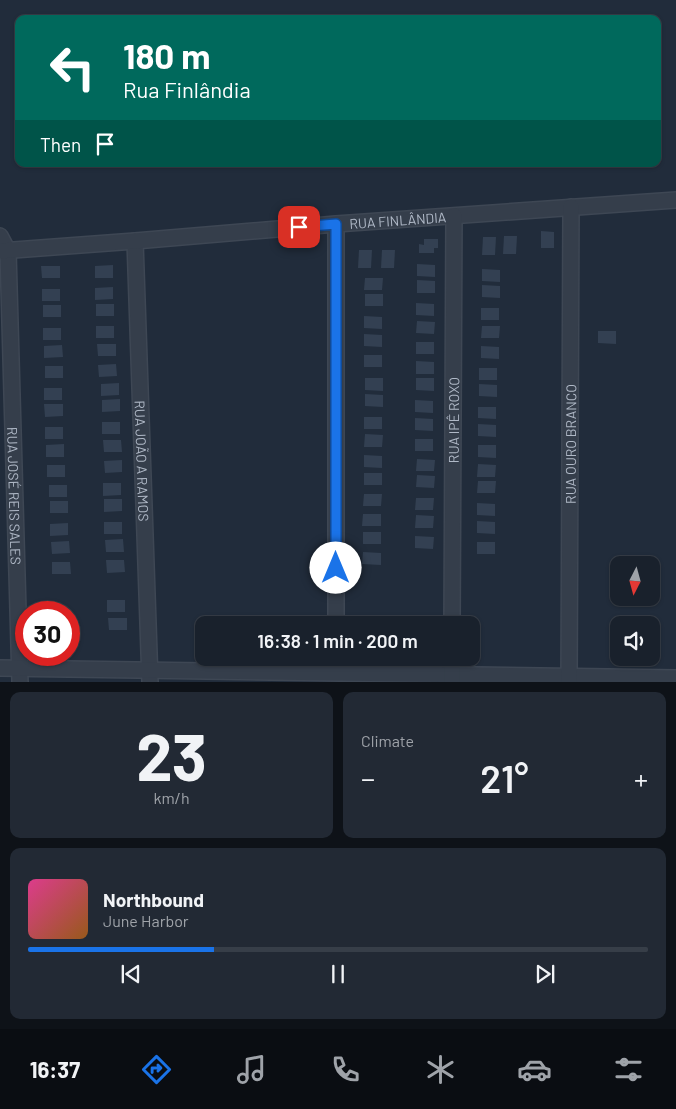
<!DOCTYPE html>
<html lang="en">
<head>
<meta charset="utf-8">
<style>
	:root { --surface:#19212c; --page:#222934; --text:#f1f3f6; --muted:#9fa3a9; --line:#373e48; --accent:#1a73e8 }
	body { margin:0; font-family:Barlow,sans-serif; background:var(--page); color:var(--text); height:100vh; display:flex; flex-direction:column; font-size:19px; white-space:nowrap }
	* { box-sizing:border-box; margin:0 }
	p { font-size:16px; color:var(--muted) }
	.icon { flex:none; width:28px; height:28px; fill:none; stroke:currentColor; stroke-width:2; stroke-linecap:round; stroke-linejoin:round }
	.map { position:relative; height:682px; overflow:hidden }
	.side { display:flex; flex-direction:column; gap:10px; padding:10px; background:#0e1218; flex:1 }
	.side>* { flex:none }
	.banner { position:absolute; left:15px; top:15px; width:646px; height:152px; border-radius:10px; box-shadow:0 1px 4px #0004,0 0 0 1px var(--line); background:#00695c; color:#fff; overflow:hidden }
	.needle { width:32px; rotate:186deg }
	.tools { position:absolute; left:610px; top:556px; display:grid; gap:10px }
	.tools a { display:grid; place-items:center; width:50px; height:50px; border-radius:10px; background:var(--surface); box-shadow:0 1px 4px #0004,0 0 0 1px var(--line); font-size:25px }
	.speed { position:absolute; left:15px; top:601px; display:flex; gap:10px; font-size:25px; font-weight:700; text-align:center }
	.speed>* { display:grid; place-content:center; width:65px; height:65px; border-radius:50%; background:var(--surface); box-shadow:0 1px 4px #0004,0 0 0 1px var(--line); line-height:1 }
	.speed .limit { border:8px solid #d22; background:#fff; color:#111 }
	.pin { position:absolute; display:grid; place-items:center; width:42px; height:42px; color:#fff; margin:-21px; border-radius:10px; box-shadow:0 2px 8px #0006 }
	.me { position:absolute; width:55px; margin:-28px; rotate:0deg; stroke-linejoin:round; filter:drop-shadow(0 0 4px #0008) }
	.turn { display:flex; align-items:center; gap:18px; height:105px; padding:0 25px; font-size:22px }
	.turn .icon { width:65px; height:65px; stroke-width:2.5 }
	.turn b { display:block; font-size:35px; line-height:42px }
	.then { display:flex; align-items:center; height:48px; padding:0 25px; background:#0003; gap:10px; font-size:19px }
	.big { font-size:38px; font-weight:600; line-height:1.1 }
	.side .tile { flex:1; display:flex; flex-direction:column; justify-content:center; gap:8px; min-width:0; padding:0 18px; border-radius:10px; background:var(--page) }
	.side .dial { align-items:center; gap:0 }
	.dial b { font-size:65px; line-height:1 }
	.song { display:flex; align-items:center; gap:15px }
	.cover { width:60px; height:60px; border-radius:8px; background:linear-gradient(135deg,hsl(330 70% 55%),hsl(30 70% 35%)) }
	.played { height:5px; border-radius:2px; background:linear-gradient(90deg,var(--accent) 30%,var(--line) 30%) }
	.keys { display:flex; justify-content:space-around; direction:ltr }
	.heat { display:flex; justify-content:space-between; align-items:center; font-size:28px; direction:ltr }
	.side .tiles { flex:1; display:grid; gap:10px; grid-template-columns:1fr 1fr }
	.tile:last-child { grid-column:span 2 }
	.trip { position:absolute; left:195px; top:616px; width:285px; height:50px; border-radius:10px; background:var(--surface); box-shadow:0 1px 4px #0004,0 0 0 1px var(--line); font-weight:600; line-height:50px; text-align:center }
	.tab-bar { display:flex; height:80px; justify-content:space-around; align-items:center; background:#0a0d12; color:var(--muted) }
	.tab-bar .icon { width:35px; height:35px }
	.tab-bar .on { color:var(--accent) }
	.tab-bar b { font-size:22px; color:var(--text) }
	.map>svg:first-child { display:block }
</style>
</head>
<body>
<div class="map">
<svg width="676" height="682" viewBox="0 0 676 682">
	<rect width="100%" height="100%" fill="#212c3b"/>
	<g fill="#334052">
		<path d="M 541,231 L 554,232 L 554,248 L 541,248 Z"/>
		<path d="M 504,236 L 517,236 L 516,254 L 503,254 Z"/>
		<path d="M 483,237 L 496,237 L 495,255 L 482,255 Z"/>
		<path d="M 424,239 L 438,239 L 438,248 L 434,248 L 434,253 L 419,253 L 419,244 L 424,245 Z"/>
		<path d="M 359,250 L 372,250 L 371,268 L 358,268 Z"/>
		<path d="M 382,250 L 395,250 L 394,268 L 381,268 Z"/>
		<path d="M 417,264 L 435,265 L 435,277 L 417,276 Z"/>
		<path d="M 113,265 L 113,278 L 95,278 L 95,266 Z"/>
		<path d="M 41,266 L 60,266 L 60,278 L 42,278 Z"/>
		<path d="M 482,269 L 500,270 L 500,282 L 482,281 Z"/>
		<path d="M 365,278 L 383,278 L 382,290 L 364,290 Z"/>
		<path d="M 417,280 L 435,281 L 435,293 L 417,293 Z"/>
		<path d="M 482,285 L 500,286 L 500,298 L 482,297 Z"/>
		<path d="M 113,287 L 113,299 L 95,300 L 95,288 Z"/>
		<rect x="42" y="289" width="18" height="12"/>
		<rect x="365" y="294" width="18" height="12"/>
		<path d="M 416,303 L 434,304 L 434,316 L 416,315 Z"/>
		<rect x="96" y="304" width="18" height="12"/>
		<rect x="43" y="305" width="18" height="12"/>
		<rect x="481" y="308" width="18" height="12"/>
		<path d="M 364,316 L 382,317 L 382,329 L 364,328 Z"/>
		<path d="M 417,321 L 435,322 L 434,334 L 416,333 Z"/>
		<rect x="96" y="326" width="18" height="12"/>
		<path d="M 482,326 L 500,326 L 499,338 L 481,338 Z"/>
		<rect x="43" y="328" width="18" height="12"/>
		<path d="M 598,331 L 616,331 L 616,344 L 598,343 Z"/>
		<path d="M 364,334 L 382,335 L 382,347 L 364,346 Z"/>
		<rect x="416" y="342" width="18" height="12"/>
		<path d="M 97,344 L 116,344 L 116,356 L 98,356 Z"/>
		<path d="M 62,345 L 63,357 L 44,358 L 44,346 Z"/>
		<path d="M 481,346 L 499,347 L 499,359 L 481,358 Z"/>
		<rect x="364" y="355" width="18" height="12"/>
		<path d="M 416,361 L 434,362 L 434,374 L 416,374 Z"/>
		<path d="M 116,364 L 117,376 L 99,377 L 98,365 Z"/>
		<rect x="45" y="366" width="18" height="12"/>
		<rect x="479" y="368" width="18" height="12"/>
		<path d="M 365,378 L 383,378 L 383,391 L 365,390 Z"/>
		<path d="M 416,378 L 434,378 L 434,391 L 416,390 Z"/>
		<path d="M 119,383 L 119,395 L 101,396 L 101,384 Z"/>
		<path d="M 479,384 L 497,385 L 497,397 L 479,396 Z"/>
		<rect x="44" y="388" width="18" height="12"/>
		<path d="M 365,394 L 383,395 L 383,407 L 365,406 Z"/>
		<path d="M 120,399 L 120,411 L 102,412 L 102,400 Z"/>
		<path d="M 415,400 L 433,401 L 433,413 L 415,412 Z"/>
		<path d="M 44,404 L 63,404 L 63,416 L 45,417 Z"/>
		<path d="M 478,407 L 496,407 L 496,419 L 478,418 Z"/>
		<rect x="364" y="417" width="18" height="12"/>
		<path d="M 415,418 L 433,419 L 433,431 L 415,430 Z"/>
		<rect x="102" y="422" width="18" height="12"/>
		<path d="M 478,424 L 496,425 L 496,437 L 478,436 Z"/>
		<rect x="45" y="427" width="18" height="12"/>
		<path d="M 365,434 L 383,435 L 382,447 L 364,447 Z"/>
		<rect x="415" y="439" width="18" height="12"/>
		<path d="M 103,440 L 121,440 L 122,452 L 104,452 Z"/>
		<path d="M 64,444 L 64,457 L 46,457 L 46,445 Z"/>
		<path d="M 478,445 L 496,445 L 496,458 L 478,457 Z"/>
		<path d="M 364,455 L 382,456 L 382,468 L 364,467 Z"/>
		<path d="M 417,459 L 435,460 L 434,471 L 416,471 Z"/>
		<path d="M 122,460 L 122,472 L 105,473 L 104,461 Z"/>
		<path d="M 478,464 L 496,465 L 495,477 L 477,477 Z"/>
		<rect x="47" y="465" width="18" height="12"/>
		<rect x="364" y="473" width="18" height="12"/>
		<path d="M 417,475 L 435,476 L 434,488 L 416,487 Z"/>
		<path d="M 478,481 L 496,481 L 495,493 L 477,493 Z"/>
		<path d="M 103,483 L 121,483 L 121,495 L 103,496 Z"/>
		<rect x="49" y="485" width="18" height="12"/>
		<path d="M 364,494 L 382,494 L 381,506 L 363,506 Z"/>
		<path d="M 416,498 L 434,498 L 433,510 L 415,510 Z"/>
		<path d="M 104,499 L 122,499 L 122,511 L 104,512 Z"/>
		<rect x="50" y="501" width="18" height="12"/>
		<path d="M 477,503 L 495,504 L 495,516 L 477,515 Z"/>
		<path d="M 363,514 L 381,514 L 381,526 L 362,526 Z"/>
		<path d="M 416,515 L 434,516 L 433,528 L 415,528 Z"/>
		<path d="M 477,521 L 495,522 L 495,534 L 477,533 Z"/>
		<rect x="104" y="522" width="18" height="12"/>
		<path d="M 68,523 L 68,535 L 50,536 L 50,524 Z"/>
		<rect x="363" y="532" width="18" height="12"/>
		<path d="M 415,536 L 434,537 L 433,549 L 415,548 Z"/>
		<path d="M 123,539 L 124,552 L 106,552 L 105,540 Z"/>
		<path d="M 69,541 L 70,553 L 52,554 L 51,542 Z"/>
		<rect x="477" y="542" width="18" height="12"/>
		<path d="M 363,552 L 381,553 L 381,565 L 362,564 Z"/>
		<path d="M 106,560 L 124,560 L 125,572 L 107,573 Z"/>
		<path d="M 52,562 L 70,562 L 71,574 L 52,574 Z"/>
		<rect x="107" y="600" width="18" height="12"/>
		<path d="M 108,618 L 127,618 L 127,630 L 109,630 Z"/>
		<rect x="69" y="642" width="4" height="12"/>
	</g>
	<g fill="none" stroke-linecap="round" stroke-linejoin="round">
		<g stroke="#3e4754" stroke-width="18">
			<g id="minor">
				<path id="s1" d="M 0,236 L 8,251 L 20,682"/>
				<path id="s2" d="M 135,241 L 150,682"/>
				<path id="s3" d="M 0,251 L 135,241 L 336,224 L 676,200"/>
				<path d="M 336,625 L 336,224"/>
				<path id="s4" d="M 452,625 L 454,216"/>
				<path d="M 0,668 L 676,678"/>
				<path d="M 452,682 L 452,658"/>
				<path id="s5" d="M 569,682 L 571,207"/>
			</g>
		</g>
		<use href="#minor" stroke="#353e4b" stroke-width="15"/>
	</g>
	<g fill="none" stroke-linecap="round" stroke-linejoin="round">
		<g stroke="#114b97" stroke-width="12">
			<path id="route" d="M 299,227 L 336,224 L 336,568"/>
		</g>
		<use href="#route" stroke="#1a73e8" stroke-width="9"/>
	</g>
	<g text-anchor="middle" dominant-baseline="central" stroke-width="5" stroke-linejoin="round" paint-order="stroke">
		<g font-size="14" fill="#b0b9c7" stroke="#1a2330">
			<text stroke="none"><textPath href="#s3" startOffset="399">RUA FINLÂNDIA</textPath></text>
			<text stroke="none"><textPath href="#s4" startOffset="205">RUA IPÊ ROXO</textPath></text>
			<text stroke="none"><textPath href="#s5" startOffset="238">RUA OURO BRANCO</textPath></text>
			<text stroke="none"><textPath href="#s2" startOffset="220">RUA JOÃO A RAMOS</textPath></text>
			<text stroke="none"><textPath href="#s1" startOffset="262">RUA JOSÉ REIS SALES</textPath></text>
		</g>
	</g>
</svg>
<div class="tools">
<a><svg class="needle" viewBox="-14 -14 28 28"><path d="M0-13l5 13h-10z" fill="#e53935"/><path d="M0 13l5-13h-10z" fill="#9fa3a9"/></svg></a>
<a><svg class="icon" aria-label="sound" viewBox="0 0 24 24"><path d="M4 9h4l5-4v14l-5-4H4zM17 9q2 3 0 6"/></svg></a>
</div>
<div class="speed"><div class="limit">30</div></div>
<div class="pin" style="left:299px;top:227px;background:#d93025"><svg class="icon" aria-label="arrive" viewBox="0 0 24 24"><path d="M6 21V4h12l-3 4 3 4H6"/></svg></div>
<svg class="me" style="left:336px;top:568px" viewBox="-20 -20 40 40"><circle r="19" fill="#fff"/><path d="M0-13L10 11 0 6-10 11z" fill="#1a73e8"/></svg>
<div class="trip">16:38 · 1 min · 200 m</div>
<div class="banner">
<div class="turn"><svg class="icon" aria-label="left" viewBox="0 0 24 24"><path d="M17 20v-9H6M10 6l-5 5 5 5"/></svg><div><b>180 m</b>Rua Finlândia</div></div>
<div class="then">Then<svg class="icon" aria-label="arrive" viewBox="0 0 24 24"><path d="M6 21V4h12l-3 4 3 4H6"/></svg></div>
</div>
</div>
<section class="side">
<div class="tiles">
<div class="tile dial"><b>23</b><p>km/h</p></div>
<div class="tile"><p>Climate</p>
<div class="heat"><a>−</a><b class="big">21°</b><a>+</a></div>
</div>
<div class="tile">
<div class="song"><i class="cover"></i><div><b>Northbound</b><p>June Harbor</p></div></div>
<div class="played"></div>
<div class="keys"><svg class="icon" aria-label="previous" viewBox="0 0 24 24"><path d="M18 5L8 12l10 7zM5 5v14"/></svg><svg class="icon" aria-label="pause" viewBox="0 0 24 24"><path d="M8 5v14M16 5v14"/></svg><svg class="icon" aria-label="next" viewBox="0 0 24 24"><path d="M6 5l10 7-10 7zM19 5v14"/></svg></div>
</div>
</div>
</section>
<nav class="tab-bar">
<b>16:37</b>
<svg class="icon on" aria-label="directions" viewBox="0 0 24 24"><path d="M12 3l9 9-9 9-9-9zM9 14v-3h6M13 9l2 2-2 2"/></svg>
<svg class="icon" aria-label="music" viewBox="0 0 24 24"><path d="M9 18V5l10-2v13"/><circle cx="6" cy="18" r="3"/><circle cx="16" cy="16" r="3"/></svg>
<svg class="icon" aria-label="phone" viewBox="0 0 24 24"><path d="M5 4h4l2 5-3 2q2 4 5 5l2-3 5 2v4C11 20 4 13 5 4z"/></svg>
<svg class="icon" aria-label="climate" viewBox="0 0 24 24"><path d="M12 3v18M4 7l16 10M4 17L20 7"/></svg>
<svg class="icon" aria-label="car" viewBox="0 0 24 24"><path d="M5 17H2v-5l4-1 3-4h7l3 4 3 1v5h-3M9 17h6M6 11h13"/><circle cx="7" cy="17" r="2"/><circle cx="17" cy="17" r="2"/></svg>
<svg class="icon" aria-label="filters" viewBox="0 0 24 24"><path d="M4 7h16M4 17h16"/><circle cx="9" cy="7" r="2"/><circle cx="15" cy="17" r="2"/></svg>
</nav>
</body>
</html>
